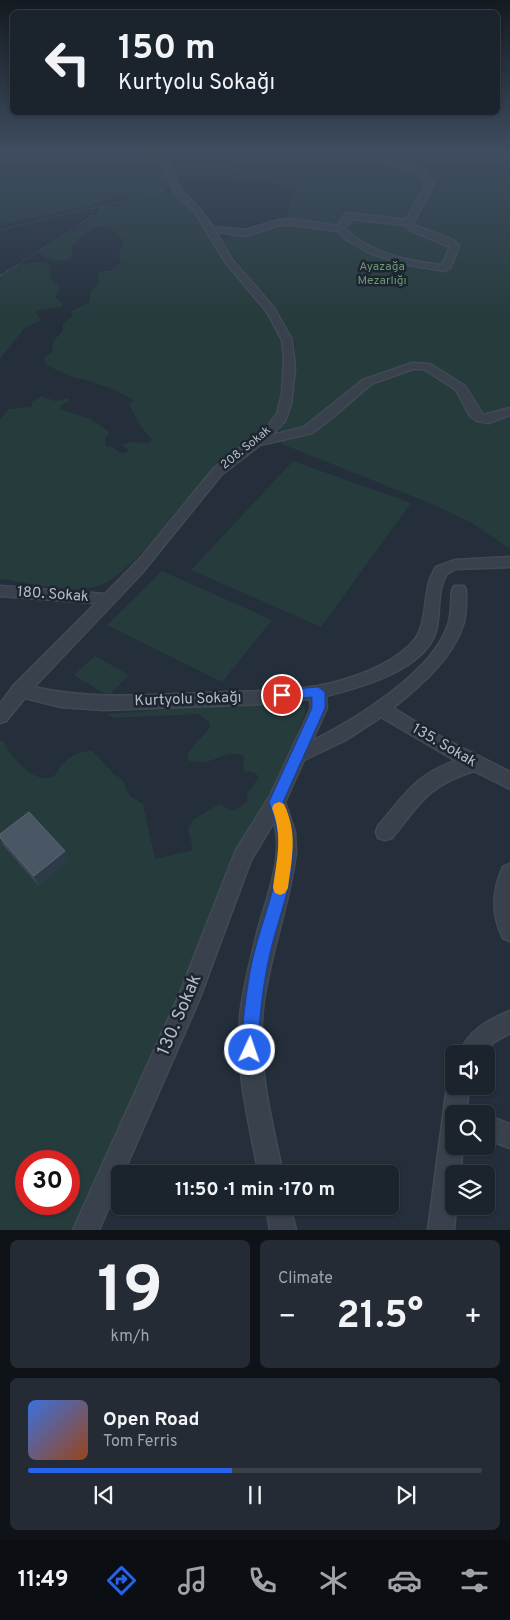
<!DOCTYPE html>
<html lang="en">
<head>
<meta charset="utf-8">
<style>
	:root { --surface:#1b232c; --page:#242b34; --text:#f1f3f6; --muted:#a0a4a9; --line:#394048; --accent:#2563eb }
	body { margin:0; font-family:Overpass,sans-serif; background:var(--page); color:var(--text); height:100vh; display:flex; flex-direction:column; font-size:19px; white-space:nowrap }
	* { box-sizing:border-box; margin:0 }
	p { font-size:16px; color:var(--muted) }
	.icon { flex:none; width:28px; height:28px; fill:none; stroke:currentColor; stroke-width:2; stroke-linecap:round; stroke-linejoin:round }
	.map { position:relative; height:1230px; overflow:hidden }
	.side { display:flex; flex-direction:column; gap:10px; padding:10px; background:#0f1318; flex:1 }
	.side>* { flex:none }
	.banner { position:absolute; left:10px; top:10px; width:490px; height:105px; border-radius:8px; box-shadow:0 1px 4px #0004,0 0 0 1px var(--line); background:#1b232c; color:var(--text); overflow:hidden }
	.fabs { position:absolute; left:445px; top:1045px; display:grid; gap:10px }
	.fabs a { display:grid; place-items:center; width:50px; height:50px; border-radius:8px; background:var(--surface); box-shadow:0 1px 4px #0004,0 0 0 1px var(--line); font-size:25px }
	.speed { position:absolute; left:15px; top:1150px; display:flex; gap:10px; font-size:25px; font-weight:700; text-align:center }
	.speed>* { display:grid; place-content:center; width:65px; height:65px; border-radius:50%; background:var(--surface); box-shadow:0 1px 4px #0004,0 0 0 1px var(--line); line-height:1 }
	.speed .limit { border:8px solid #d22; background:#fff; color:#111 }
	.pin { position:absolute; display:grid; place-items:center; width:42px; height:42px; color:#fff; margin:-21px; border:2px solid #fff; border-radius:50%; box-shadow:0 1px 5px #0007 }
	.me { position:absolute; width:55px; margin:-28px; rotate:3deg; stroke-linejoin:round; filter:drop-shadow(0 0 4px #0008) }
	.turn { display:flex; align-items:center; gap:18px; height:105px; padding:0 25px; font-size:22px }
	.turn .icon { width:65px; height:65px; stroke-width:2.5 }
	.turn b { display:block; font-size:35px; line-height:42px }
	.big { font-size:38px; font-weight:700; line-height:1.1 }
	.side .widget { flex:1; display:flex; flex-direction:column; justify-content:center; gap:8px; min-width:0; padding:0 18px; border-radius:8px; background:var(--page) }
	.side .dial { align-items:center; gap:0 }
	.dial b { font-size:65px; line-height:1 }
	.song { display:flex; align-items:center; gap:15px }
	.cover { width:60px; height:60px; border-radius:8px; background:linear-gradient(135deg,hsl(220 70% 55%),hsl(20 70% 35%)) }
	.played { height:5px; border-radius:2px; background:linear-gradient(90deg,var(--accent) 45%,var(--line) 45%) }
	.keys { display:flex; justify-content:space-around; direction:ltr }
	.heat { display:flex; justify-content:space-between; align-items:center; font-size:28px; direction:ltr }
	.side .tiles { flex:1; display:grid; gap:10px; grid-template-columns:1fr 1fr }
	.widget:last-child { grid-column:span 2 }
	.trip { position:absolute; left:111px; top:1165px; width:288px; height:50px; border-radius:8px; background:var(--surface); box-shadow:0 1px 4px #0004,0 0 0 1px var(--line); font-weight:700; line-height:50px; text-align:center }
	.menu { display:flex; height:80px; justify-content:space-around; align-items:center; background:#0b0e12; color:var(--muted) }
	.menu .icon { width:35px; height:35px }
	.menu .active { color:var(--accent) }
	.menu b { font-size:22px; color:var(--text) }
	.map>svg:first-child { display:block }
</style>
</head>
<body>
<div class="map">
<svg width="510" height="1230" viewBox="0 0 510 1230">
	<rect width="100%" height="100%" fill="#242f3b"/>
	<g fill="#263b3c" fill-rule="evenodd">
		<path d="M 0,150 L 156,150 L 168,173 L 170,184 L 162,192 C 166,193 172,192 176,195 C 196,206 213,245 227,265 C 246,292 281,316 284,352 C 286,372 285,401 275,418 C 262,438 238,445 222,461 C 191,490 134,575 98,586 C 72,595 27,582 0,579 L 0,420 L 9,409 L 32,407 L 32,402 L 41,396 L 55,401 L 69,398 L 69,401 L 60,406 L 61,409 L 90,419 L 107,430 L 109,433 L 105,439 L 106,446 L 113,447 C 118,452 122,455 129,451 L 122,445 L 130,442 L 149,443 L 152,440 L 140,425 L 129,404 L 133,401 L 131,399 L 115,390 L 86,380 L 72,377 L 46,365 L 44,357 L 52,352 L 54,340 L 63,331 L 63,324 L 72,316 L 72,311 L 90,302 L 90,293 L 99,282 L 97,275 L 101,271 L 112,271 L 113,267 L 121,263 L 119,254 L 123,241 L 113,230 L 98,226 L 80,237 L 76,244 L 71,247 L 73,255 L 69,260 L 52,261 L 38,253 C 50,240 99,221 99,208 L 103,205 L 119,206 L 132,198 L 116,197 L 97,204 L 0,225 Z"/>
		<path d="M 231,150 L 510,150 L 510,549 L 470,522 L 432,504 L 282,444 L 280,429 L 295,386 L 295,342 L 222,239 L 285,219 L 295,187 L 240,177 L 233,170 Z"/>
		<path d="M 36,262 L 48,263 L 51,279 L 60,287 L 55,297 L 63,304 L 62,307 L 38,310 L 35,313 L 40,318 L 39,321 L 24,329 L 0,359 L 0,280 L 5,271 L 16,265 Z"/>
		<path d="M 293,461 L 411,503 L 321,627 L 191,570 Z"/>
		<path d="M 162,571 L 272,620 L 222,682 L 107,625 Z"/>
		<path d="M 95,656 L 129,675 L 108,696 L 74,675 Z"/>
		<path d="M 294,700 L 305,707 L 305,712 L 290,754 L 211,922 L 73,1230 L 0,1230 L 0,741 L 3,741 C 10,756 36,788 55,775 C 63,760 77,750 92,751 L 114,774 L 122,779 L 130,796 L 143,804 L 155,859 L 193,850 L 188,829 L 193,820 L 219,804 L 233,811 L 247,802 L 247,794 L 259,777 L 255,773 L 243,771 L 244,756 C 230,750 222,757 209,761 C 203,763 195,761 189,761 L 187,754 L 210,727 L 209,722 L 198,714 L 114,718 L 106,714 ZM 26,1161 L 69,1161 L 69,1204 L 26,1204 Z"/>
	</g>
	<g fill="none" stroke-linecap="round" stroke-linejoin="round">
		<g stroke="#414a54" stroke-width="3">
			<g id="minor">
				<path d="M 157,150 L 165,150 L 181,190 L 199,208 L 213,227 L 245,230 L 279,220 L 293,219 L 338,226 L 345,214 L 348,213 L 406,220 L 426,184 C 406,158 379,170 358,150 C 367,150 372,154 380,157 C 405,164 417,161 434,184 L 413,223 L 416,226 L 453,240 L 459,246 L 450,268 L 445,271 L 403,264 L 372,254 L 347,240 L 338,231 L 293,225 L 280,225 L 245,236 L 216,232 L 232,259 L 274,308 L 292,340 L 295,369 L 291,404 L 285,421 L 272,435 L 304,427 L 363,380 L 412,363 L 430,364 L 465,386 L 483,415 L 510,408 L 510,415 L 489,423 L 477,421 L 470,416 L 456,390 L 424,369 L 413,369 L 371,384 L 332,418 L 312,433 L 260,445 L 222,474 L 142,573 L 34,687 C 90,700 147,695 204,693 C 242,691 281,692 318,686 C 349,680 388,667 411,644 C 431,624 420,591 436,567 L 455,560 L 510,557 L 510,567 L 455,569 L 447,574 C 436,591 441,612 436,631 C 424,670 362,687 326,696 L 327,708 L 312,741 C 355,720 433,672 448,625 C 452,614 451,601 452,590 L 454,586 L 464,586 L 466,590 C 466,601 467,614 463,625 C 452,659 420,686 393,708 L 441,737 L 510,772 L 510,789 L 474,771 C 427,786 421,802 392,838 L 385,840 L 378,838 L 376,832 L 378,826 C 404,796 416,774 456,761 L 381,717 L 346,740 L 304,760 L 285,802 L 295,832 L 296,852 C 290,905 269,955 263,1008 C 257,1064 271,1119 283,1174 L 259,1174 C 248,1119 234,1064 241,1008 C 245,980 252,953 259,926 C 268,893 284,856 274,822 L 251,860 L 199,1000 L 123,1174 L 120,1174 L 120,1181 L 99,1230 L 73,1230 L 179,995 L 236,850 L 270,796 L 311,708 L 310,699 L 263,704 L 104,710 L 61,707 L 25,698 L 6,721 L 0,723 L 0,704 L 14,685 L 96,603 L 0,596 L 0,586 L 105,594 L 143,555 L 214,468 L 268,426 L 277,414 L 282,393 L 284,358 L 282,340 L 267,312 L 226,263 L 194,211 L 174,192 ZM 351,219 L 406,225 L 410,230 L 450,247 L 442,265 C 407,261 371,254 345,229 Z"/>
				<path d="M 510,864 L 510,941 L 503,938 C 491,914 492,891 503,867 Z"/>
				<path d="M 510,1011 L 510,1033 L 494,1042 L 483,1054 L 459,1054 C 469,1030 488,1020 510,1011 Z"/>
				<path d="M 454,1076 L 454,1086 L 469,1086 L 466,1114 L 454,1114 L 454,1146 L 463,1146 L 460,1174 L 454,1174 L 454,1206 L 456,1206 L 454,1230 L 428,1230 L 447,1086 L 450,1078 Z"/>
				<path d="M 486,1115 L 510,1124 L 510,1148 L 486,1139 Z"/>
				<path d="M 266,1206 L 290,1206 L 296,1230 L 270,1230 Z"/>
			</g>
		</g>
		<g stroke="#3f5454" stroke-width="1" stroke-dasharray="2 2" stroke-linecap="butt">
			<path d="M 0,230 L 167,190"/>
			<path d="M 3,274 L 89,218 L 95,206"/>
		</g>
		<path stroke="#3f5454" stroke-width="2" stroke-dasharray="2.5 2.5" stroke-linecap="butt" d="M 0,276 L 4,273"/>
		<use href="#minor" fill="#38414c" fill-rule="evenodd"/>
	</g>
	<path fill="#3c4a57" d="M 0,834 L 68,860 L 38,885 L 3,845 L 0,838 Z"/>
	<path fill="#2d3a47" d="M 65,851 L 68,860 L 38,885 L 34,876 Z"/>
	<path fill="#495663" stroke="#5a6673" d="M 29,812 L 65,851 L 34,876 L 0,837 L 0,834 Z"/>
	<linearGradient id="sky" x2="0" y2="1"><stop stop-color="#141a20"/><stop offset="0.47" stop-color="#3f4d60"/><stop offset="1" stop-color="#3f4d60" stop-opacity="0"/></linearGradient>
	<rect width="510" height="322" fill="url(#sky)"/>
	<path fill="#2563eb" stroke="#184099" d="M 318,687 L 325,692 L 325,708 L 283,802 C 307,862 280,904 268,962 C 262,992 259,1020 258,1050 L 256,1056 L 250,1059 L 244,1056 L 241,1050 C 243,1020 246,992 252,962 C 265,904 293,862 269,802 L 312,708 L 312,697 L 282,700 L 276,695 L 282,690 Z"/>
	<path fill="#f59e0b" d="M 279,802 L 284,804 C 298,834 292,856 288,888 L 285,893 L 280,895 L 275,893 L 273,888 C 277,858 283,837 272,808 L 274,804 Z"/>
	<g text-anchor="middle" dominant-baseline="central" stroke-width="5" stroke-linejoin="round" paint-order="stroke">
		<g font-size="12" fill="#6c9773" stroke="#1d2630">
			<text x="382" y="267">Ayazağa<tspan x="382" dy="14">Mezarlığı</tspan></text>
		</g>
		<g font-size="12" fill="#b4bcc7" stroke="#1d2630">
			<text transform="translate(246 448) rotate(-39)">208. Sokak</text>
		</g>
		<g font-size="15" fill="#b4bcc7" stroke="#1d2630">
			<text transform="translate(53 595) rotate(4)">180. Sokak</text>
			<text transform="translate(188 700) rotate(-2)">Kurtyolu Sokağı</text>
			<text transform="translate(444 746) rotate(30)">135. Sokak</text>
		</g>
		<g font-size="18" fill="#b4bcc7" stroke="#1d2630">
			<text transform="translate(180 1015) rotate(-67)">130. Sokak</text>
		</g>
	</g>
</svg>
<div class="fabs">
<a><svg class="icon" aria-label="sound" viewBox="0 0 24 24"><path d="M4 9h4l5-4v14l-5-4H4zM17 9q2 3 0 6"/></svg></a>
<a><svg class="icon" aria-label="search" viewBox="0 0 24 24"><circle cx="10" cy="10" r="6"/><path d="M15 15l6 6"/></svg></a>
<a><svg class="icon" aria-label="layers" viewBox="0 0 24 24"><path d="M12 4l9 5-9 5-9-5zM3 14l9 5 9-5"/></svg></a>
</div>
<div class="speed"><div class="limit">30</div></div>
<div class="pin" style="left:282px;top:695px;background:#d93025"><svg class="icon" aria-label="arrive" viewBox="0 0 24 24"><path d="M6 21V4h12l-3 4 3 4H6"/></svg></div>
<svg class="me" style="left:250px;top:1050px" viewBox="-20 -20 40 40"><circle r="17" fill="#2563eb" stroke="#fff" stroke-width="3"/><path d="M0-11L8 9 0 5-8 9z" fill="#fff"/></svg>
<div class="trip">11:50 · 1 min · 170 m</div>
<div class="banner">
<div class="turn"><svg class="icon" aria-label="left" viewBox="0 0 24 24"><path d="M17 20v-9H6M10 6l-5 5 5 5"/></svg><div><b>150 m</b>Kurtyolu Sokağı</div></div>
</div>
</div>
<section class="side">
<div class="tiles">
<div class="widget dial"><b>19</b><p>km/h</p></div>
<div class="widget"><p>Climate</p>
<div class="heat"><a>−</a><b class="big">21.5°</b><a>+</a></div>
</div>
<div class="widget">
<div class="song"><i class="cover"></i><div><b>Open Road</b><p>Tom Ferris</p></div></div>
<div class="played"></div>
<div class="keys"><svg class="icon" aria-label="previous" viewBox="0 0 24 24"><path d="M18 5L8 12l10 7zM5 5v14"/></svg><svg class="icon" aria-label="pause" viewBox="0 0 24 24"><path d="M8 5v14M16 5v14"/></svg><svg class="icon" aria-label="next" viewBox="0 0 24 24"><path d="M6 5l10 7-10 7zM19 5v14"/></svg></div>
</div>
</div>
</section>
<nav class="menu">
<b>11:49</b>
<svg class="icon active" aria-label="directions" viewBox="0 0 24 24"><path d="M12 3l9 9-9 9-9-9zM9 14v-3h6M13 9l2 2-2 2"/></svg>
<svg class="icon" aria-label="music" viewBox="0 0 24 24"><path d="M9 18V5l10-2v13"/><circle cx="6" cy="18" r="3"/><circle cx="16" cy="16" r="3"/></svg>
<svg class="icon" aria-label="phone" viewBox="0 0 24 24"><path d="M5 4h4l2 5-3 2q2 4 5 5l2-3 5 2v4C11 20 4 13 5 4z"/></svg>
<svg class="icon" aria-label="climate" viewBox="0 0 24 24"><path d="M12 3v18M4 7l16 10M4 17L20 7"/></svg>
<svg class="icon" aria-label="car" viewBox="0 0 24 24"><path d="M5 17H2v-5l4-1 3-4h7l3 4 3 1v5h-3M9 17h6M6 11h13"/><circle cx="7" cy="17" r="2"/><circle cx="17" cy="17" r="2"/></svg>
<svg class="icon" aria-label="filters" viewBox="0 0 24 24"><path d="M4 7h16M4 17h16"/><circle cx="9" cy="7" r="2"/><circle cx="15" cy="17" r="2"/></svg>
</nav>
</body>
</html>
